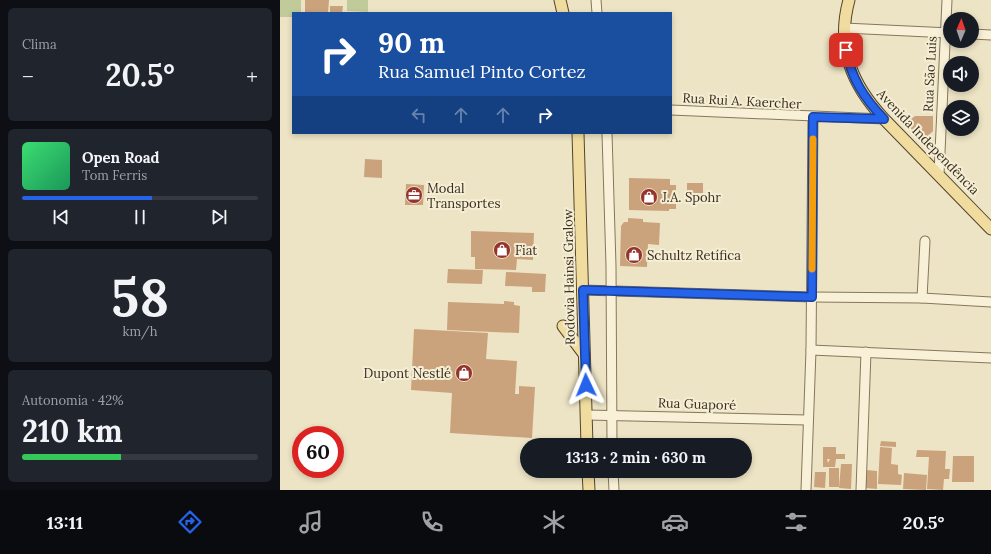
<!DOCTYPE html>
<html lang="pt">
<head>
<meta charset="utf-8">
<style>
	:root { --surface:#171b24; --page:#20242c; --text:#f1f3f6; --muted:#9ea1a6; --line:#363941; --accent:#2563eb }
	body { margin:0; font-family:Lora,serif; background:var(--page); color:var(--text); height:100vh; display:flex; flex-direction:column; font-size:15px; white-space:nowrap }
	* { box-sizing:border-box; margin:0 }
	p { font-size:13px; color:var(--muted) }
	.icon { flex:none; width:22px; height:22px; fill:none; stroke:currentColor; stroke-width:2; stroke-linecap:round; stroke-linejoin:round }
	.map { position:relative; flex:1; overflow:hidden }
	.sheet { display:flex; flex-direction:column; gap:8px; padding:8px; background:#0d0f14; width:280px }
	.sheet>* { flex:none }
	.hud { position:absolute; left:12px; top:12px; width:380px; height:122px; border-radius:0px; box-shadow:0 2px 6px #0003; background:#1a4fa0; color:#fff; overflow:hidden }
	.needle { width:26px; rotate:2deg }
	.controls { position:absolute; left:663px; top:12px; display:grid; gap:8px }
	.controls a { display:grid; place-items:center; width:36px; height:36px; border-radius:50%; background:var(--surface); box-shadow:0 2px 6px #0003; font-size:20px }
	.speed { position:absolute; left:12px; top:426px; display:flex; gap:8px; font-size:20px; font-weight:700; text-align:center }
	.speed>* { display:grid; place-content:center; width:52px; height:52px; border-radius:50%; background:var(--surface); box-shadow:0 2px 6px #0003; line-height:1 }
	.speed .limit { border:6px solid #d22; background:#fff; color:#111 }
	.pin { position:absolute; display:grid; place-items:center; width:34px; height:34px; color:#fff; margin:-17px; border-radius:8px; box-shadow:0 2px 6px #0006 }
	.me { position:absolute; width:44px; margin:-22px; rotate:358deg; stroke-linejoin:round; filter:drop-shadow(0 0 3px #0008) }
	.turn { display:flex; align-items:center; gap:14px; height:84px; padding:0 20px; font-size:18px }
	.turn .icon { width:52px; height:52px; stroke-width:2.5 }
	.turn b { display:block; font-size:28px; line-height:34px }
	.lanes { display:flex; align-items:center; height:38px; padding:0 20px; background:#0003; justify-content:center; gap:20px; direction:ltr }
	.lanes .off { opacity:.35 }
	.big { font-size:30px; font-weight:800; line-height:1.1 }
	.sheet .tile { flex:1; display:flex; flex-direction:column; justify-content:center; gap:6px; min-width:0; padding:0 14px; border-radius:6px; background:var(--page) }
	.sheet .dial { align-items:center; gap:0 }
	.dial b { font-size:52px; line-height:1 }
	.song { display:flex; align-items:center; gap:12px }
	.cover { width:48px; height:48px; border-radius:6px; background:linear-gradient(135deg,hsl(140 70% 55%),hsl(150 70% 35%)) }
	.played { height:4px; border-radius:2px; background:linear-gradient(90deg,var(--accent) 55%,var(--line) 55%) }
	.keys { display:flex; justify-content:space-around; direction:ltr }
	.heat { display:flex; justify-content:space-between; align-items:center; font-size:22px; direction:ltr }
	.charge { height:6px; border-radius:3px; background:linear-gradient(90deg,#34c759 42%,var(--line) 0) }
	.trip { position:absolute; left:240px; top:438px; width:232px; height:40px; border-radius:20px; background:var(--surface); box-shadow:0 2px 6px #0003; font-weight:800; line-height:40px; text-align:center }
	.tabs { display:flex; height:64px; justify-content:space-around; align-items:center; background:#090b0e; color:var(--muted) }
	.tabs .icon { width:28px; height:28px }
	.tabs .on { color:var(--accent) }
	.tabs b { font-size:18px; color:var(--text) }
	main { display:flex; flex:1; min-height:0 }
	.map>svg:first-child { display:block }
</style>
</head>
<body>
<main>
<section class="sheet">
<div class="tile"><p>Clima</p>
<div class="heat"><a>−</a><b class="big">20.5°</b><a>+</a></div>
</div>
<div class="tile">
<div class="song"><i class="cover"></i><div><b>Open Road</b><p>Tom Ferris</p></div></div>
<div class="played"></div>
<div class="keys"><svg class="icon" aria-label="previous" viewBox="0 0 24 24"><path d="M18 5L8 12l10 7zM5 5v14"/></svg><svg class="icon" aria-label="pause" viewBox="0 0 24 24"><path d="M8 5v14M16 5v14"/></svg><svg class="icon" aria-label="next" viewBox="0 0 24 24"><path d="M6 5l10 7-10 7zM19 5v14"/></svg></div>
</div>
<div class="tile dial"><b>58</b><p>km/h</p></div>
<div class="tile"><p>Autonomia · 42%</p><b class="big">210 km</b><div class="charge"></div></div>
</section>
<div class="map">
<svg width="711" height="490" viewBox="0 0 711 490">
	<rect width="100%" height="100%" fill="#ede4c5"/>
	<g fill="#c1cb99">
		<path d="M 0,0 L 21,0 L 21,13 L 13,13 L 13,17 L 0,17 Z"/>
		<path d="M 67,0 L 88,0 L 88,12 L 67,11 Z"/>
	</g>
	<g fill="#caa27c">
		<path d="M 25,0 L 49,0 L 48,13 L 25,13 Z"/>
		<path d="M 50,6 L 63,6 L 62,13 L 50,13 Z"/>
		<path d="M 635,116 L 653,116 L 653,131 L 642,142 L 626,123 Z"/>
		<path d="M 85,159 L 102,160 L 102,178 L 84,177 Z"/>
		<path d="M 349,178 L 390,179 L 390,185 L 396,185 L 396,209 L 389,209 L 389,211 L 349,210 Z"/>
		<rect x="407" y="183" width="16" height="10"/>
		<path d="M 126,184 L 144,185 L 143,205 L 125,205 Z"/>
		<path d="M 348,218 L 363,219 L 363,222 L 380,223 L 379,245 L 368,244 L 367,267 L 340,266 L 341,226 L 344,222 L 348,222 Z"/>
		<path d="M 191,231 L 254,233 L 253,260 L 237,259 L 236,270 L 195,269 L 195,257 L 191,257 Z"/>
		<path d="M 168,269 L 203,270 L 202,284 L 167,283 Z"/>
		<path d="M 226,272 L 266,274 L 265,292 L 252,292 L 252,287 L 225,286 Z"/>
		<path d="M 224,301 L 234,302 L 234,305 L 240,306 L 239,333 L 167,330 L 168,302 L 224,304 Z"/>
		<path d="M 134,329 L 208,333 L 206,359 L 237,361 L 235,394 L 239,394 L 239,386 L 255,387 L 252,438 L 170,433 L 172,393 L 131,390 Z"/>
		<path d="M 601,441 L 616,442 L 616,447 L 600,446 Z"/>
		<path d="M 543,447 L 556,447 L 556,454 L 565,454 L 565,459 L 556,459 L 555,467 L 543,467 L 543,459 L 547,459 L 548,463 L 550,459 L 543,459 Z"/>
		<path d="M 600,447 L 612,448 L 611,464 L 618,465 L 618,474 L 622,475 L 621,485 L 598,484 Z"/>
		<path d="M 637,450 L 666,451 L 665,469 L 670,469 L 669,479 L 664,479 L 663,490 L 647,489 L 649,457 L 636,457 Z"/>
		<path d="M 673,456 L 694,456 L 694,482 L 672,482 Z"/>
		<path d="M 561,464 L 572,464 L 571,489 L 559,488 Z"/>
		<rect x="549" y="468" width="10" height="19"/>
		<path d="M 586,470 L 597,471 L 597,489 L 585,488 Z"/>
		<path d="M 535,472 L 546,472 L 545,488 L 534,487 Z"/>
		<path d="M 624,473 L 647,475 L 646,490 L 623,489 Z"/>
	</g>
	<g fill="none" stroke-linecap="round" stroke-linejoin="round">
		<g stroke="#87765b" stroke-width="11">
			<g id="minor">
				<path d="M 316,0 L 317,13"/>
				<path d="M 564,28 L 670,33"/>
				<path d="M 692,34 L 711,35"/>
				<path d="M 391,110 L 604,119"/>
				<path d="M 327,133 L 331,266 L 332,445"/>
				<path d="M 659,174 L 667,0"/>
				<path d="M 303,290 L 532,297 L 642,298 L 711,302"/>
				<path d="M 642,298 L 645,241"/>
				<path d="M 531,350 L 711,358"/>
				<path d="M 307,415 L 527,420"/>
				<path d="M 333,471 L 334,490"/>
				<path d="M 526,490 L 531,350 L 533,117"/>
				<path d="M 581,490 L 586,352"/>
			</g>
		</g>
		<g stroke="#55442f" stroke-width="13">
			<g id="major">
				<path d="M 280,0 L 283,13"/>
				<path d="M 569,0 C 556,47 572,85 604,119 L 711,229"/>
				<path d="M 298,133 L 307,445"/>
				<path d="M 283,326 L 304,354"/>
				<path d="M 308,471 L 309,490"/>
			</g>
		</g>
		<use href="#minor" stroke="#f8f1d8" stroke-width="9"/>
		<use href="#major" stroke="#efdc9e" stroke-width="11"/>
	</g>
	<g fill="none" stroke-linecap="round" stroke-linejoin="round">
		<g stroke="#184099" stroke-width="10">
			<path id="route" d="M 306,385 L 303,290 L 532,297 L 533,117 L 604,119 C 584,98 571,78 566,50"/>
		</g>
		<use href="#route" stroke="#2563eb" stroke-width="7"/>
		<path stroke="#f59e0b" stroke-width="7" d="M 532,269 L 533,139"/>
	</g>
	<defs>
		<g id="office-disc" transform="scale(0.9)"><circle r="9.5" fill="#95342d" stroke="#f5eed4"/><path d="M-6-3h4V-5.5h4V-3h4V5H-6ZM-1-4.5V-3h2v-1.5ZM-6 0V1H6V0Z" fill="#fff"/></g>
		<g id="shop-disc" transform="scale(0.9)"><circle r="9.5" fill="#95342d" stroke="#f5eed4"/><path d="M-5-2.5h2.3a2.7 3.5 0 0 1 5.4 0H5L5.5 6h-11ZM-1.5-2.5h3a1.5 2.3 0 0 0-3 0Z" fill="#fff"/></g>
	</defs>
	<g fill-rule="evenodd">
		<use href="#office-disc" x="134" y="195"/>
		<use href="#shop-disc" x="369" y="197"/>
		<use href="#shop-disc" x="222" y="250"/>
		<use href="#shop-disc" x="354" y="255"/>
		<use href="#shop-disc" x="184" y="373"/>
	</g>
	<g text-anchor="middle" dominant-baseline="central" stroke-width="4" stroke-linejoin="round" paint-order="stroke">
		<g font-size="13" fill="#382d1f" stroke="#f5eed4">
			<text transform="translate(650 74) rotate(-87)">Rua São Luis</text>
			<text transform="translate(462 101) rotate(3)">Rua Rui A. Kaercher</text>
			<text transform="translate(648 142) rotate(46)">Avenida Independência</text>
			<text transform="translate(289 277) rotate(-91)">Rodovia Hainsi Gralow</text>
			<text transform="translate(417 404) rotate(2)">Rua Guaporé</text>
		</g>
		<g font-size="13" fill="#382d1f" stroke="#f5eed4" text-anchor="start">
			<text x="147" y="188">Modal<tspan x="147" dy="15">Transportes</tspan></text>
			<text x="382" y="197">J.A. Spohr</text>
			<text x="235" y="250">Fiat</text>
			<text x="367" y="255">Schultz Retífica</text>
			<text x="171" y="373" text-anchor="end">Dupont Nestlé</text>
		</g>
	</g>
</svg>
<div class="controls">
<a><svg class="needle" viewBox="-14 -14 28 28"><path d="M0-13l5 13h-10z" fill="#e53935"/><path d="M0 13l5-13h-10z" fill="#9ea1a6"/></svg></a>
<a><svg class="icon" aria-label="sound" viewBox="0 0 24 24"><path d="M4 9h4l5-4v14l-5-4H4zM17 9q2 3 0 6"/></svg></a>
<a><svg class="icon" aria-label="layers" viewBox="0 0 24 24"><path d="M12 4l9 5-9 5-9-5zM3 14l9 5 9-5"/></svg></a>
</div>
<div class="speed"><div class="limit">60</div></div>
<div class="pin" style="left:566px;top:50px;background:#d93025"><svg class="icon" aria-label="arrive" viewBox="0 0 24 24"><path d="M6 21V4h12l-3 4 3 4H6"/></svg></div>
<svg class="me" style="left:306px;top:385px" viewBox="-20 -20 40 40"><path d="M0-17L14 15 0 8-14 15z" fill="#2563eb" stroke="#fff" stroke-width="4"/></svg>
<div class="trip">13:13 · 2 min · 630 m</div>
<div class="hud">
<div class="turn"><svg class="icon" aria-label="right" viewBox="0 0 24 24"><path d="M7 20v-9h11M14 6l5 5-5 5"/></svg><div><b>90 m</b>Rua Samuel Pinto Cortez</div></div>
<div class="lanes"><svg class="icon off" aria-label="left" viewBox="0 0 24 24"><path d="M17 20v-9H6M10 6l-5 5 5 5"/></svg><svg class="icon off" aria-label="ahead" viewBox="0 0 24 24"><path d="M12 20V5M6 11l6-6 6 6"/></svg><svg class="icon off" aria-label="ahead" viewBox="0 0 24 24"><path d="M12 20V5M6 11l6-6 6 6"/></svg><svg class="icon" aria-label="right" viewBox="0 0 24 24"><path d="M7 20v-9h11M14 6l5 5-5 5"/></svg></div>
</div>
</div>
</main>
<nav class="tabs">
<b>13:11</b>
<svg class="icon on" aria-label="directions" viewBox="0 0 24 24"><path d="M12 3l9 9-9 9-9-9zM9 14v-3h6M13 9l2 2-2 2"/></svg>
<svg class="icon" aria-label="music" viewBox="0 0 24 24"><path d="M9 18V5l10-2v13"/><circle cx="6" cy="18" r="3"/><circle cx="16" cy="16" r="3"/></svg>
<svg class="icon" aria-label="phone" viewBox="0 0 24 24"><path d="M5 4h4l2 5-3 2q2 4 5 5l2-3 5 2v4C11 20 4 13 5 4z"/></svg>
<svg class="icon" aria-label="climate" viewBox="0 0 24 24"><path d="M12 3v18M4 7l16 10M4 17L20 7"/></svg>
<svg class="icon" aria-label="car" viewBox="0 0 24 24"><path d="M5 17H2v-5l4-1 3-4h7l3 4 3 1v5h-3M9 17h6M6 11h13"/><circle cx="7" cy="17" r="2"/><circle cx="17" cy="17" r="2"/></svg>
<svg class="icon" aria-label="filters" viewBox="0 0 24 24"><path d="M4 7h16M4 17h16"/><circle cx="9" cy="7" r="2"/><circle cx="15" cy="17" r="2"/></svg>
<b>20.5°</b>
</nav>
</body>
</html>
